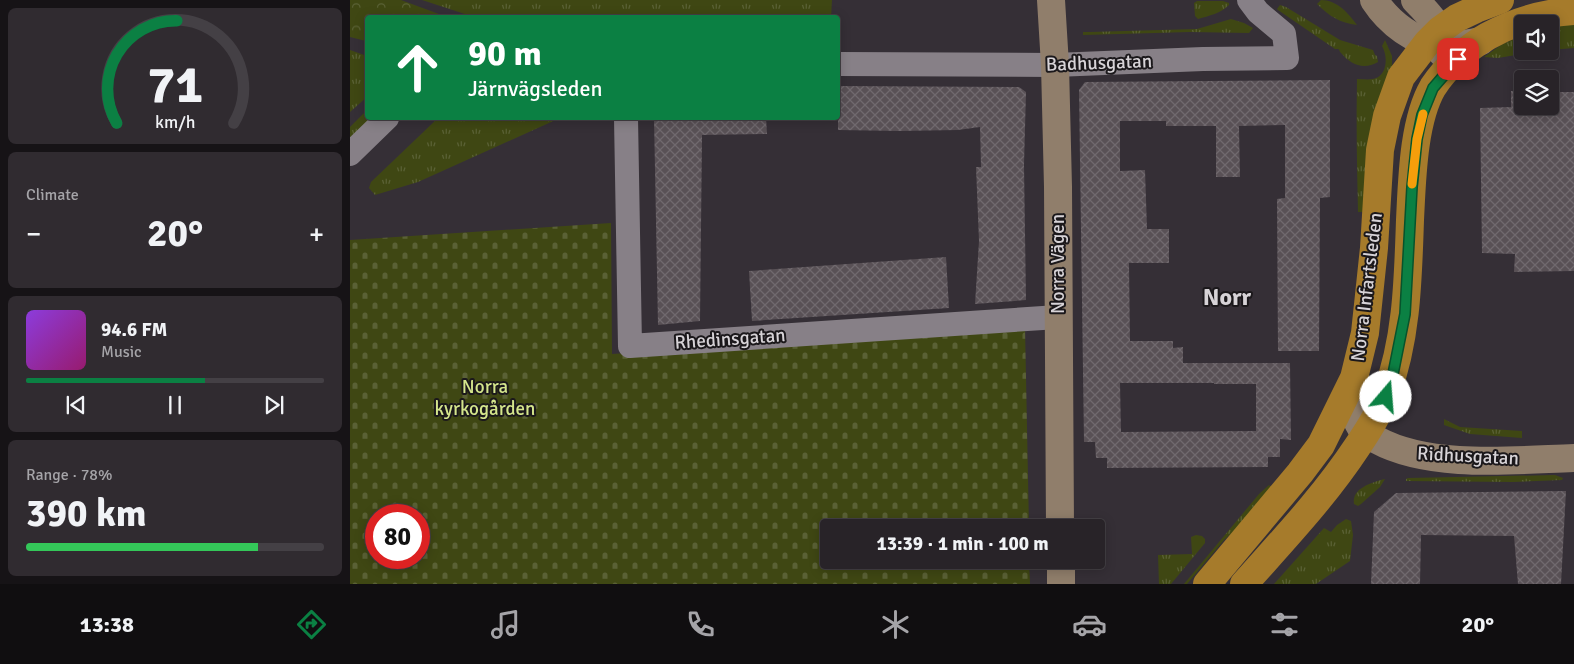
<!DOCTYPE html>
<html lang="en">
<head>
<meta charset="utf-8">
<style>
	:root { --surface:#282328; --page:#302b30; --text:#f1f3f6; --muted:#a5a4a8; --line:#444045; --accent:#0b8043 }
	body { margin:0; font-family:Signika,sans-serif; background:var(--page); color:var(--text); height:100vh; display:flex; flex-direction:column; font-size:19px; white-space:nowrap }
	* { box-sizing:border-box; margin:0 }
	p { font-size:16px; color:var(--muted) }
	.icon { flex:none; width:28px; height:28px; fill:none; stroke:currentColor; stroke-width:2; stroke-linecap:round; stroke-linejoin:round }
	.map { position:relative; flex:1; overflow:hidden }
	.side { display:flex; flex-direction:column; gap:8px; padding:8px; background:#161316; width:350px }
	.side>* { flex:none }
	.guide { position:absolute; left:15px; top:15px; width:475px; height:105px; border-radius:5px; box-shadow:0 2px 12px #0003,0 0 0 1px var(--line); background:#0b8043; color:#fff; overflow:hidden }
	.controls { position:absolute; left:1164px; top:15px; display:grid; gap:10px }
	.controls a { display:grid; place-items:center; width:45px; height:45px; border-radius:5px; background:var(--surface); box-shadow:0 2px 12px #0003,0 0 0 1px var(--line); font-size:25px }
	.speed { position:absolute; left:15px; top:504px; display:flex; gap:10px; font-size:25px; font-weight:700; text-align:center }
	.speed>* { display:grid; place-content:center; width:65px; height:65px; border-radius:50%; background:var(--surface); box-shadow:0 2px 12px #0003,0 0 0 1px var(--line); line-height:1 }
	.speed .limit { border:8px solid #d22; background:#fff; color:#111 }
	.pin { position:absolute; display:grid; place-items:center; width:42px; height:42px; color:#fff; margin:-21px; border-radius:10px; box-shadow:0 2px 8px #0006 }
	.me { position:absolute; width:55px; margin:-28px; rotate:18deg; stroke-linejoin:round; filter:drop-shadow(0 0 4px #0008) }
	.turn { display:flex; align-items:center; gap:18px; height:105px; padding:0 20px; font-size:22px }
	.turn .icon { width:65px; height:65px; stroke-width:2.5 }
	.turn b { display:block; font-size:35px; line-height:42px }
	.big { font-size:38px; font-weight:700; line-height:1.1 }
	.side .widget { flex:1; display:flex; flex-direction:column; justify-content:center; gap:8px; min-width:0; padding:0 18px; border-radius:8px; background:var(--page) }
	.side .dial { align-items:center; gap:0 }
	.dial svg { height:130px; overflow:visible; fill:none; stroke:var(--line); stroke-width:7; stroke-linecap:round; text-anchor:middle }
	.dial text { fill:var(--text); stroke:none }
	.song { display:flex; align-items:center; gap:15px }
	.cover { width:60px; height:60px; border-radius:8px; background:linear-gradient(135deg,hsl(270 70% 55%),hsl(320 70% 35%)) }
	.played { height:5px; border-radius:2px; background:linear-gradient(90deg,var(--accent) 60%,var(--line) 60%) }
	.keys { display:flex; justify-content:space-around; direction:ltr }
	.heat { display:flex; justify-content:space-between; align-items:center; font-size:28px; direction:ltr }
	.charge { height:8px; border-radius:4px; background:linear-gradient(90deg,#34c759 78%,var(--line) 0) }
	.trip { position:absolute; left:470px; top:519px; width:285px; height:50px; border-radius:5px; background:var(--surface); box-shadow:0 2px 12px #0003,0 0 0 1px var(--line); font-weight:700; line-height:50px; text-align:center }
	.dock { display:flex; height:80px; justify-content:space-around; align-items:center; background:#100e10; color:var(--muted) }
	.dock .icon { width:35px; height:35px }
	.dock .active { color:var(--accent) }
	.dock b { font-size:22px; color:var(--text) }
	main { display:flex; flex:1; min-height:0 }
	.map>svg:first-child { display:block }
</style>
</head>
<body>
<main>
<section class="side">
<div class="widget dial"><svg viewBox="0 0 100 80">
<path d="M14 69A42 42 0 1 1 86 69"/>
<path d="M14 69A42 42 0 0 1 51 6" stroke="#0b8043"/>
<text x="50" y="56" font-size="32" font-weight="700">71</text>
<text x="50" y="72" font-size="11">km/h</text>
</svg></div>
<div class="widget"><p>Climate</p>
<div class="heat"><a>−</a><b class="big">20°</b><a>+</a></div>
</div>
<div class="widget">
<div class="song"><i class="cover"></i><div><b>94.6 FM</b><p>Music</p></div></div>
<div class="played"></div>
<div class="keys"><svg class="icon" aria-label="previous" viewBox="0 0 24 24"><path d="M18 5L8 12l10 7zM5 5v14"/></svg><svg class="icon" aria-label="pause" viewBox="0 0 24 24"><path d="M8 5v14M16 5v14"/></svg><svg class="icon" aria-label="next" viewBox="0 0 24 24"><path d="M6 5l10 7-10 7zM19 5v14"/></svg></div>
</div>
<div class="widget"><p>Range · 78%</p><b class="big">390 km</b><div class="charge"></div></div>
</section>
<div class="map">
<svg width="1224" height="584" viewBox="0 0 1224 584">
	<defs>
		<pattern id="grass-tufts" width="24" height="20" patternUnits="userSpaceOnUse" patternTransform="scale(1.25)"><rect width="24" height="20" fill="#3f4713"/><path d="M3 7l-1-3M5 7V3M7 7l1-3M15 17l-1-3M17 17v-4M19 17l1-3" fill="none" stroke="#5a6135"/></pattern>
		<pattern id="forest-crowns" width="20" height="18" patternUnits="userSpaceOnUse" patternTransform="scale(1.25)"><rect width="20" height="18" fill="#3f4713"/><path d="M2 6a3 3 0 1 1 6 0M12 15a3 3 0 1 1 6 0" fill="none" stroke="#5a6135"/></pattern>
		<pattern id="cemetery-stones" width="16" height="16" patternUnits="userSpaceOnUse" patternTransform="scale(1.25)"><rect width="16" height="16" fill="#3f4713"/><path d="M2 7V4a2 2 0 0 1 4 0v3zM10 15v-3a2 2 0 0 1 4 0v3z" fill="#5a6135"/></pattern>
		<pattern id="building-cross-hatch" width="8" height="8" patternUnits="userSpaceOnUse" patternTransform="scale(1.25)"><rect width="8" height="8" fill="#595156"/><path d="M0 0l8 8M0 8l8-8" fill="none" stroke="#70696e"/></pattern>
	</defs>
	<rect width="100%" height="100%" fill="#352f36"/>
	<g fill="url(#grass-tufts)">
		<path d="M 72,0 L 482,0 L 481,17 L 127,18 Z"/>
		<path d="M 971,0 C 987,0 998,13 1007,25 C 990,23 979,16 967,4 Z"/>
		<path d="M 847,1 L 873,1 L 879,3 L 879,5 C 871,13 859,16 848,19 L 845,16 L 844,3 Z"/>
		<path d="M 930,5 L 936,7 L 990,40 L 1023,50 L 1025,55 L 1027,56 L 1028,62 C 1014,70 1001,65 991,53 C 987,48 992,50 985,49 L 928,10 L 927,9 Z"/>
		<path d="M 881,19 L 894,23 L 903,28 L 899,33 L 840,32 L 733,35 L 733,32 L 740,32 L 847,29 Z"/>
		<path d="M 1224,24 L 1224,48 L 1200,50 L 1200,26 Z"/>
		<path d="M 1172,35 L 1172,51 L 1190,51 L 1148,58 L 1134,57 L 1151,45 Z"/>
		<path d="M 1035,40 L 1042,56 L 1042,67 L 1014,212 L 1008,212 C 1007,168 1006,123 1007,79 C 1012,79 1018,80 1023,79 C 1038,76 1038,56 1032,46 Z"/>
		<path d="M 0,50 L 17,56 L 18,96 L 0,112 Z"/>
		<path d="M 17,110 L 18,118 L 25,118 L 0,141 L 0,127 Z"/>
		<path d="M 88,118 L 210,118 L 68,182 L 25,195 L 19,188 L 21,182 Z"/>
		<path d="M 1094,419 L 1110,427 L 1172,431 L 1172,438 L 1120,434 L 1094,425 Z"/>
		<path d="M 1205,475 L 1213,478 L 1212,480 L 1163,482 L 1056,481 L 1056,479 L 1058,478 Z"/>
		<path d="M 1035,479 L 1030,487 L 1011,504 L 1008,506 L 1004,504 C 1001,488 1023,482 1035,479 Z"/>
		<path d="M 919,485 L 922,487 L 891,525 L 874,540 L 837,584 L 834,584 L 909,494 Z"/>
		<path d="M 996,519 L 1001,521 L 1003,535 L 1000,561 L 966,584 L 924,584 L 974,528 L 981,532 L 987,525 Z"/>
		<path d="M 846,535 L 852,536 L 855,539 L 855,543 L 821,584 L 809,584 L 808,555 L 842,554 L 841,537 Z"/>
	</g>
	<path fill="url(#forest-crowns)" d="M 0,0 L 51,0 L 97,17 L 18,18 L 16,41 L 0,37 Z"/>
	<path fill="url(#cemetery-stones)" fill-rule="evenodd" d="M 261,223 L 262,354 L 675,327 L 679,527 L 479,528 L 479,560 L 679,560 L 680,584 L 0,584 L 0,240 ZM 26,515 L 69,515 L 69,558 L 26,558 Z"/>
	<g fill="url(#building-cross-hatch)" fill-rule="evenodd">
		<path d="M 980,80 L 980,197 L 970,198 L 969,351 L 928,351 L 927,199 L 935,198 L 935,125 L 889,126 L 890,177 L 866,177 L 866,126 L 816,126 L 816,121 L 770,121 L 770,171 L 795,170 L 797,229 L 819,229 L 819,263 L 779,263 L 780,341 L 823,341 L 823,348 L 833,347 L 833,363 L 940,363 L 941,440 L 930,439 L 930,457 L 918,457 L 918,467 L 757,468 L 757,458 L 746,458 L 745,442 L 734,442 L 729,90 L 735,82 ZM 770,383 L 864,383 L 864,384 L 906,384 L 906,431 L 771,432 Z"/>
		<path d="M 488,86 L 669,87 L 676,92 L 674,165 L 676,300 L 625,304 L 629,241 L 626,167 L 631,167 L 630,127 L 608,130 L 549,131 L 488,130 Z"/>
		<path d="M 1161,91 L 1172,91 L 1172,106 L 1200,106 L 1200,92 L 1224,92 L 1224,271 L 1164,272 L 1165,254 L 1132,253 L 1130,108 L 1161,107 Z"/>
		<path d="M 304,118 L 416,118 L 417,134 L 352,135 L 350,321 L 308,325 Z"/>
		<path d="M 596,257 L 599,308 L 402,321 L 399,271 Z"/>
		<path d="M 1216,491 L 1211,584 L 1168,584 L 1164,536 L 1071,535 L 1070,584 L 1021,584 L 1024,512 L 1046,493 Z"/>
	</g>
	<g fill="none" stroke-linecap="round" stroke-linejoin="round">
		<g stroke="#878087" stroke-width="24">
			<path d="M 488,64 L 705,65 L 853,59 L 937,58 L 934,34 L 908,12 L 899,0"/>
			<path d="M 276,118 L 280,346 L 708,317"/>
			<path d="M 0,154 L 37,118"/>
		</g>
		<g stroke="#907e6b" stroke-width="28">
			<path d="M 701,0 L 705,65 L 708,187 L 710,528"/>
			<path d="M 1024,0 C 1039,23 1065,43 1092,46 C 1105,47 1118,43 1131,41"/>
			<path d="M 1065,0 C 1080,15 1095,30 1092,53"/>
			<path d="M 1000,389 C 1002,405 1004,420 1014,432 C 1017,436 1023,438 1027,440 C 1080,469 1165,460 1224,458"/>
			<path d="M 711,560 L 711,584"/>
		</g>
		<g stroke="#a67b2b" stroke-width="28">
			<path d="M 857,584 L 950,473 L 971,445 L 1004,378 L 1015,333 L 1024,248 L 1030,150 L 1037,116 L 1051,77 L 1077,43 L 1090,30 L 1107,18 L 1126,9 L 1150,0"/>
			<path d="M 894,584 C 933,540 974,497 1007,447 C 1018,431 1029,414 1036,395 C 1057,339 1058,279 1060,220 C 1062,181 1063,121 1083,87 C 1096,67 1117,48 1138,36 C 1165,21 1193,13 1224,11"/>
		</g>
	</g>
	<g fill="none" stroke-linecap="round" stroke-linejoin="round">
		<g stroke="#07532c" stroke-width="12">
			<path id="route" d="M 1036,397 L 1043,374 L 1055,314 L 1062,187 L 1067,139 L 1072,115 L 1083,88 L 1108,59"/>
		</g>
		<use href="#route" stroke="#0b8043" stroke-width="9"/>
		<path stroke="#f59e0b" stroke-width="9" d="M 1062,184 L 1067,139 L 1073,114"/>
	</g>
	<g text-anchor="middle" dominant-baseline="central" stroke-width="4" stroke-linejoin="round" paint-order="stroke">
		<g font-size="19" fill="#d7d3d7" stroke="#1b181b">
			<text transform="translate(749 63) rotate(-2)">Badhusgatan</text>
			<text transform="translate(708 264) rotate(-90)">Norra Vägen</text>
			<text transform="translate(1017 287) rotate(-83)">Norra Infartsleden</text>
			<text transform="translate(380 339) rotate(-4)">Rhedinsgatan</text>
			<text transform="translate(1118 456) rotate(3)">Ridhusgatan</text>
		</g>
		<g font-size="19" fill="#d5e68c" stroke="#1b181b">
			<text x="135" y="387">Norra<tspan x="135" dy="22">kyrkogården</tspan></text>
		</g>
		<g font-size="24" font-weight="bold" fill="#d7d3d7" stroke="#1b181b">
			<text x="877" y="297">Norr</text>
		</g>
	</g>
</svg>
<div class="controls">
<a><svg class="icon" aria-label="sound" viewBox="0 0 24 24"><path d="M4 9h4l5-4v14l-5-4H4zM17 9q2 3 0 6"/></svg></a>
<a><svg class="icon" aria-label="layers" viewBox="0 0 24 24"><path d="M12 4l9 5-9 5-9-5zM3 14l9 5 9-5"/></svg></a>
</div>
<div class="speed"><div class="limit">80</div></div>
<div class="pin" style="left:1108px;top:59px;background:#d93025"><svg class="icon" aria-label="arrive" viewBox="0 0 24 24"><path d="M6 21V4h12l-3 4 3 4H6"/></svg></div>
<svg class="me" style="left:1036px;top:397px" viewBox="-20 -20 40 40"><circle r="19" fill="#fff"/><path d="M0-13L10 11 0 6-10 11z" fill="#0b8043"/></svg>
<div class="trip">13:39 · 1 min · 100 m</div>
<div class="guide">
<div class="turn"><svg class="icon" aria-label="ahead" viewBox="0 0 24 24"><path d="M12 20V5M6 11l6-6 6 6"/></svg><div><b>90 m</b>Järnvägsleden</div></div>
</div>
</div>
</main>
<nav class="dock">
<b>13:38</b>
<svg class="icon active" aria-label="directions" viewBox="0 0 24 24"><path d="M12 3l9 9-9 9-9-9zM9 14v-3h6M13 9l2 2-2 2"/></svg>
<svg class="icon" aria-label="music" viewBox="0 0 24 24"><path d="M9 18V5l10-2v13"/><circle cx="6" cy="18" r="3"/><circle cx="16" cy="16" r="3"/></svg>
<svg class="icon" aria-label="phone" viewBox="0 0 24 24"><path d="M5 4h4l2 5-3 2q2 4 5 5l2-3 5 2v4C11 20 4 13 5 4z"/></svg>
<svg class="icon" aria-label="climate" viewBox="0 0 24 24"><path d="M12 3v18M4 7l16 10M4 17L20 7"/></svg>
<svg class="icon" aria-label="car" viewBox="0 0 24 24"><path d="M5 17H2v-5l4-1 3-4h7l3 4 3 1v5h-3M9 17h6M6 11h13"/><circle cx="7" cy="17" r="2"/><circle cx="17" cy="17" r="2"/></svg>
<svg class="icon" aria-label="filters" viewBox="0 0 24 24"><path d="M4 7h16M4 17h16"/><circle cx="9" cy="7" r="2"/><circle cx="15" cy="17" r="2"/></svg>
<b>20°</b>
</nav>
</body>
</html>
